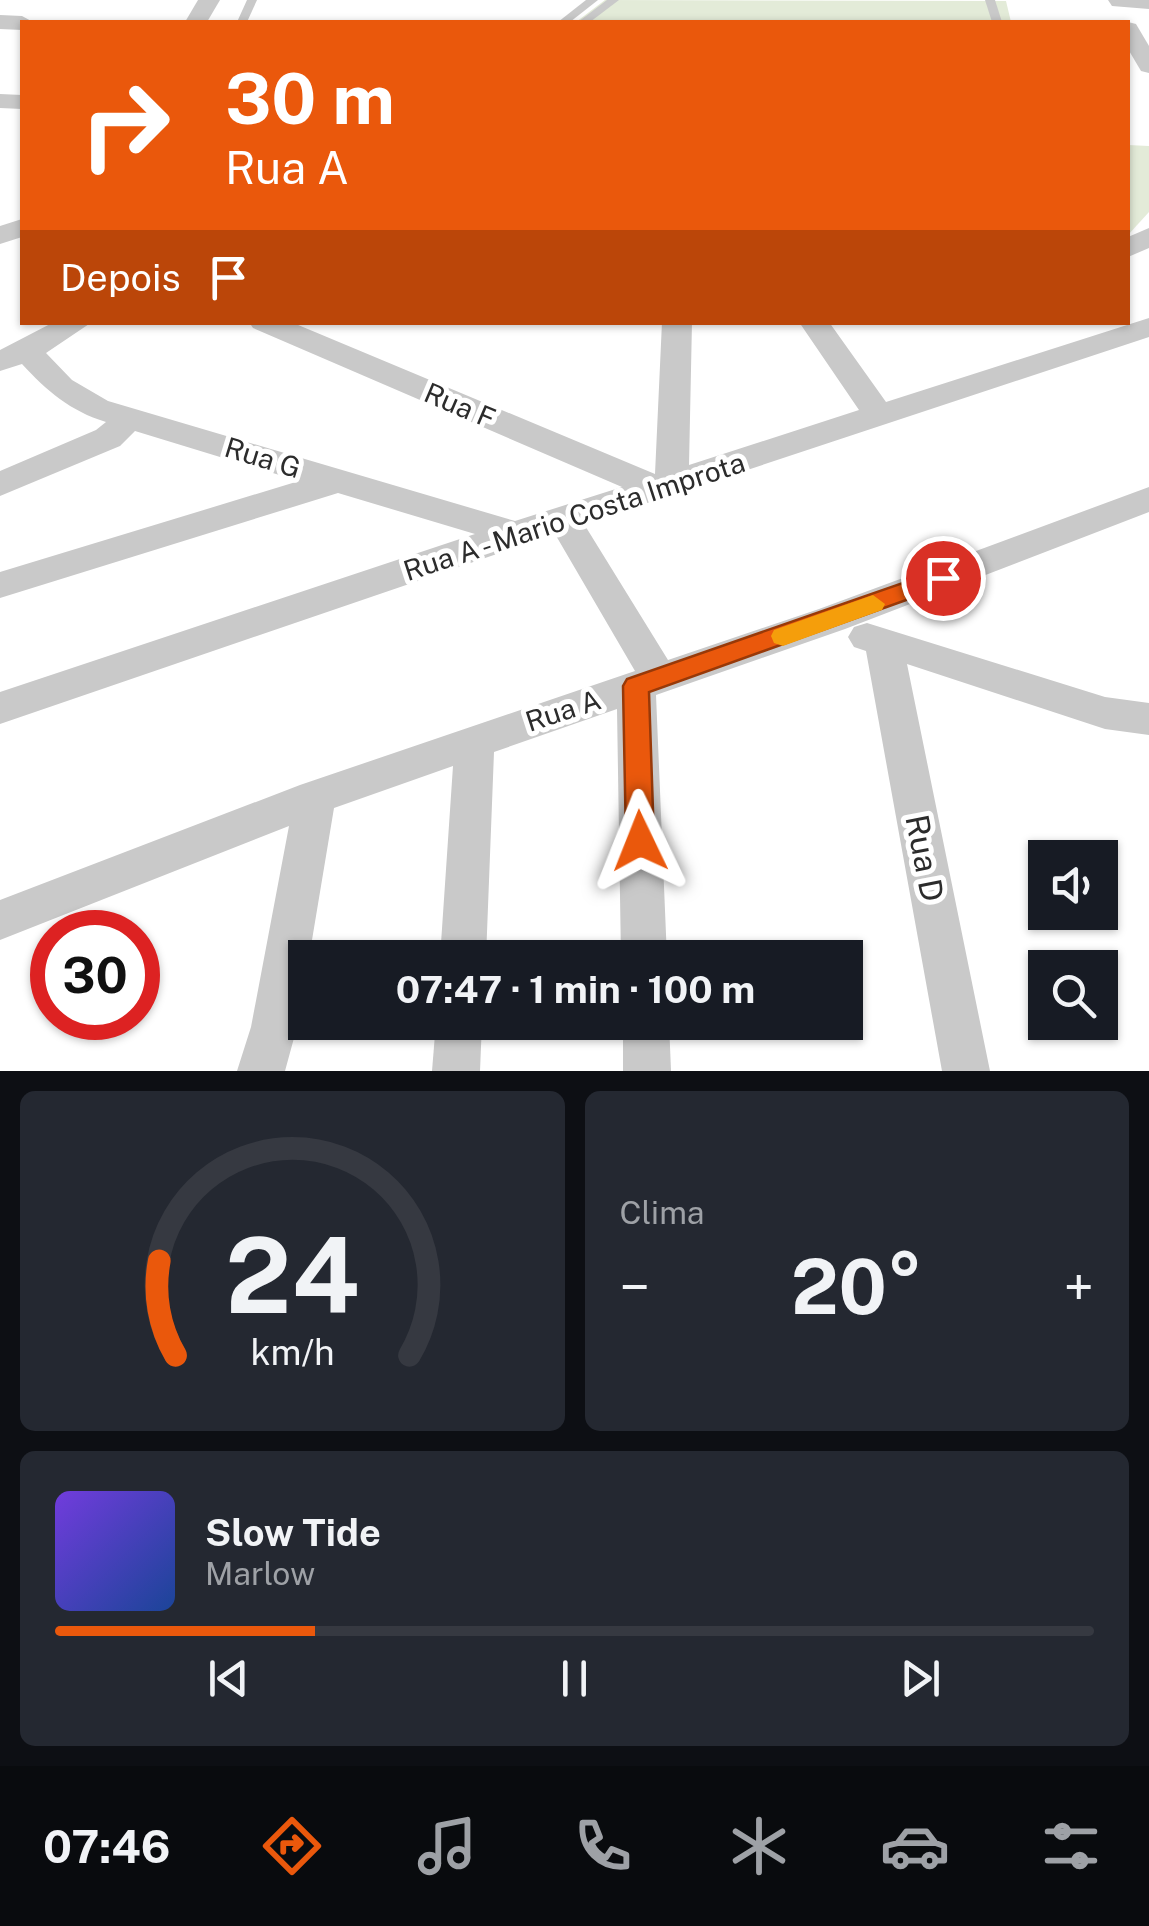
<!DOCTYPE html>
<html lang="pt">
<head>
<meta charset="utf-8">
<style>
	:root { --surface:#171b24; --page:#242831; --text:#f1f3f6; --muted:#9ea1a6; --line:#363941; --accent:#ea580c }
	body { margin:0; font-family:"Public Sans",sans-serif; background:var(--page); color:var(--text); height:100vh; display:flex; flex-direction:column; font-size:38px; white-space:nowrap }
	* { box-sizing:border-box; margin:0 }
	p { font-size:32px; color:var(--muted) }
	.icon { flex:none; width:55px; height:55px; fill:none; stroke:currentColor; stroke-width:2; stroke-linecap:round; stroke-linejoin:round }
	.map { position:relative; height:1071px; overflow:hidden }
	.sheet { display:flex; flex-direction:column; gap:20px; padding:20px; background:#0d0f14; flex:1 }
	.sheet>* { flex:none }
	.hud { position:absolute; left:20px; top:20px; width:1110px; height:305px; border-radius:0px; box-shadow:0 2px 8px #0004; background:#ea580c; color:#fff; overflow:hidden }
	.controls { position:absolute; left:1028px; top:840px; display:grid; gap:20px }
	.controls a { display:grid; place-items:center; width:90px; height:90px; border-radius:0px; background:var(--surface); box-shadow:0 2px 8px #0004; font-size:50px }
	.speed { position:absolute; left:30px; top:910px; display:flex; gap:20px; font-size:50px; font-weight:700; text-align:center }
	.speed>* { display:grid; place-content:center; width:130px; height:130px; border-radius:50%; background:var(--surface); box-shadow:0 2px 8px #0004; line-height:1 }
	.speed .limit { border:15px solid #d22; background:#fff; color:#111 }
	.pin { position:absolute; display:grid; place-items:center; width:85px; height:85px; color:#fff; margin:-42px; border:5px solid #fff; border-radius:50%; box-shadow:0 2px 10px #0007 }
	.me { position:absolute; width:110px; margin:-55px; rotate:358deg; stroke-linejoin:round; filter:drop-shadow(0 0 8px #0008) }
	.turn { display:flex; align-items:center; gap:35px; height:210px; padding:0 40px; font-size:45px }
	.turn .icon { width:130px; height:130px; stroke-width:2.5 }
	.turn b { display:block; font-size:70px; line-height:85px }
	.then { display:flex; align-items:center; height:95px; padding:0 40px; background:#0003; gap:20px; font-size:38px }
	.big { font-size:75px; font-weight:700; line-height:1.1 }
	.sheet .tile { flex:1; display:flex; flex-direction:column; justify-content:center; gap:15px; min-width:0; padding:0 35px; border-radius:15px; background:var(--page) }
	.sheet .dial { align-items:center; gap:0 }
	.dial svg { height:260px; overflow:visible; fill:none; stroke:var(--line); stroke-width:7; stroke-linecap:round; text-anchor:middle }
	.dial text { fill:var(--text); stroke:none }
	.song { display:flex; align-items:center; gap:30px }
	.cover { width:120px; height:120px; border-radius:15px; background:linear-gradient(135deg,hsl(260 70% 55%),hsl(220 70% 35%)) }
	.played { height:10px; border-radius:5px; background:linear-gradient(90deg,var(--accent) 25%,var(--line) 25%) }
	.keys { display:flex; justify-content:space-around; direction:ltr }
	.heat { display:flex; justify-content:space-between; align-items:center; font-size:55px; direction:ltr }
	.sheet .tiles { flex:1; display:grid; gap:20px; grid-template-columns:1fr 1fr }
	.tile:last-child { grid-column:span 2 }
	.trip { position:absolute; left:288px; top:940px; width:575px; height:100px; border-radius:0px; background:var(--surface); box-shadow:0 2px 8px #0004; font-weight:700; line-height:100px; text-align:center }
	.dock { display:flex; height:160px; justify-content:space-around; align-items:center; background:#090b0e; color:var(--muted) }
	.dock .icon { width:70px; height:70px }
	.dock .selected { color:var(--accent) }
	.dock b { font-size:45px; color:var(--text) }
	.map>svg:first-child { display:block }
</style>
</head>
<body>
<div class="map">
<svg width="1149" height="1071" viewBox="0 0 1149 1071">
	<rect width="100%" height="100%" fill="#fff"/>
	<g fill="#e3ebd8">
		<path d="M 605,0 L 1006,1 L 1011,22 L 576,22 Z"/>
		<path d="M 1128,145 L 1149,146 L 1149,212 L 1128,235 Z"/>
	</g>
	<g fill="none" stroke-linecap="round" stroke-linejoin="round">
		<g fill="#c9c9c9" fill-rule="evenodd">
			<path d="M 247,0 L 257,0 L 247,22 L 237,22 Z"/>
			<path d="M 586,0 L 598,0 L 570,22 L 558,22 Z"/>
			<path d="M 607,0 L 619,0 L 590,22 L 578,22 Z"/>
			<path d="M 985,0 L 995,0 L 1002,22 L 992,22 Z"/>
		</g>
		<g fill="#c9c9c9" fill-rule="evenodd">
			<path d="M 198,0 L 220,0 L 207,22 L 185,22 Z"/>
			<path d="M 0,15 L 22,16 L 33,22 L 22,22 L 22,30 L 0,29 Z"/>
			<path d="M 1127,22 L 1128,22 L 1136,24 L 1149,46 L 1149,73 L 1141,71 L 1128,49 Z"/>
			<path d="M 0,94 L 22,95 L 22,109 L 0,108 Z"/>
			<path d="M 22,219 L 22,237 L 0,244 L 0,226 Z"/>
			<path d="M 1149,228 L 1149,248 L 1128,257 L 1128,237 Z"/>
			<path d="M 1149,318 L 1149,337 L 584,524 L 668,660 L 819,609 L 1149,487 L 1149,512 L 845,629 L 656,695 L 667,958 L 621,958 L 617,709 L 494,752 L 486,958 L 440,958 L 453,766 L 334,808 L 309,958 L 305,958 L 297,1027 L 285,1071 L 237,1071 L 251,1027 L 289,826 L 0,940 L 0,900 L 300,785 L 635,671 L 555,534 L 0,724 L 0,692 L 475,534 L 338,493 L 0,598 L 0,572 L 299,481 L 135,431 L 120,446 L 0,496 L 0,471 L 96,430 L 106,422 C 70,411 47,391 22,364 L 0,371 L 0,350 L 54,322 L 92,322 L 46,353 L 72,380 L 108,401 L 515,521 L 622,487 L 253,328 L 249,322 L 291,322 L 655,474 L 662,322 L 692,322 L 689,465 L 859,410 L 799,322 L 829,322 L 886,402 Z"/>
			<path d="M 867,623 L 1105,697 L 1149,703 L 1149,735 L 1105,729 L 907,664 L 990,1071 L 942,1071 L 866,651 L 854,647 L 848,637 L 854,627 Z"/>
			<path d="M 436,1022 L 482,1022 L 480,1071 L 432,1071 Z"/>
			<path d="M 623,1022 L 669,1022 L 671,1071 L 623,1071 Z"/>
		</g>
		<path fill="#c9c9c9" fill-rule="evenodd" d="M 1108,0 L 1149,0 L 1149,9 L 1112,6 Z"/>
	</g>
	<path fill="#ea580c" stroke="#983908" stroke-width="2.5" d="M 943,569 L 951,571 L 954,578 L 951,584 L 649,692 L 654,841 L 650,850 L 640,853 L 631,850 L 626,841 L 623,686 L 627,679 Z"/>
	<path fill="#f59e0b" d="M 873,595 L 885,604 L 882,610 L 783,646 L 774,643 L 771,636 L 774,630 Z"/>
	<g text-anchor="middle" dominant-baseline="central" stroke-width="10" stroke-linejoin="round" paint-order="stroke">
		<g font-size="28" fill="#2c2c2c" stroke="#fff">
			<text transform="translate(460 405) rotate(23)">Rua F</text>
			<text transform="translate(263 457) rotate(17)">Rua G</text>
			<text transform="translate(574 516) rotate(-18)">Rua A - Mario Costa Improta</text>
			<text transform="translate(563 710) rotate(-18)">Rua A</text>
		</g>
		<g font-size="32" fill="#2c2c2c" stroke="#fff">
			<text transform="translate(925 858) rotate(79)">Rua D</text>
		</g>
	</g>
</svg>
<div class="controls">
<a><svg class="icon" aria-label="sound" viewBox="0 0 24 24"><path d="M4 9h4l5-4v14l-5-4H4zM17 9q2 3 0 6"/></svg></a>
<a><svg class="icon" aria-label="search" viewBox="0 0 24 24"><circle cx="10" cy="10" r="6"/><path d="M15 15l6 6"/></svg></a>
</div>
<div class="speed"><div class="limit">30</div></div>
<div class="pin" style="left:943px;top:578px;background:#d93025"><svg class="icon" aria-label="arrive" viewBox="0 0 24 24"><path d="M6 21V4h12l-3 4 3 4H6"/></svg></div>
<svg class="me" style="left:640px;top:841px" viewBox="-20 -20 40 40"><path d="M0-17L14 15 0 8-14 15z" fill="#ea580c" stroke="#fff" stroke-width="4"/></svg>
<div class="trip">07:47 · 1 min · 100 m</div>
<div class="hud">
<div class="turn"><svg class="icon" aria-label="right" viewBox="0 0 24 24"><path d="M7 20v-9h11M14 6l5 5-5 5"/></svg><div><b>30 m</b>Rua A</div></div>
<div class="then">Depois<svg class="icon" aria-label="arrive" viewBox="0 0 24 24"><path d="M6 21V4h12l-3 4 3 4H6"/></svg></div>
</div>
</div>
<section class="sheet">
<div class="tiles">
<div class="tile dial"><svg viewBox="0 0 100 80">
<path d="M14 69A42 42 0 1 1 86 69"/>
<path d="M14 69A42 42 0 0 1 9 40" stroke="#ea580c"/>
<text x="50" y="56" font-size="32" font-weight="700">24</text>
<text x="50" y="72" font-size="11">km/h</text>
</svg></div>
<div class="tile"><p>Clima</p>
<div class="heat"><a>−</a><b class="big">20°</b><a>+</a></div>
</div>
<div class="tile">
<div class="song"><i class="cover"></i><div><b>Slow Tide</b><p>Marlow</p></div></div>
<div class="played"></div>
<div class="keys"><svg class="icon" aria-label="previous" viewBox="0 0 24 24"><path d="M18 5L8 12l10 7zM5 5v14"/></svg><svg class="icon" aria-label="pause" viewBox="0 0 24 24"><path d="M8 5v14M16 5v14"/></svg><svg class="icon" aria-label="next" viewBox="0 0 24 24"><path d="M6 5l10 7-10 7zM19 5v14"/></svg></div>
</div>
</div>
</section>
<nav class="dock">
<b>07:46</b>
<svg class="icon selected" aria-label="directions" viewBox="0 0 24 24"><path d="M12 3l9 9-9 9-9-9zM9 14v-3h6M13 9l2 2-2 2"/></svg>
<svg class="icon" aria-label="music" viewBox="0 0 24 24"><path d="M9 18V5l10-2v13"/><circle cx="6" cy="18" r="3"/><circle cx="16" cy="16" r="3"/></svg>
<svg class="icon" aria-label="phone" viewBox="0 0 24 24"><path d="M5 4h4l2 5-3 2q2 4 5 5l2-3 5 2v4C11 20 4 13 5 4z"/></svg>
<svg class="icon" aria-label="climate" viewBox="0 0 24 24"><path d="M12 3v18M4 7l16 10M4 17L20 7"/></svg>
<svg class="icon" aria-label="car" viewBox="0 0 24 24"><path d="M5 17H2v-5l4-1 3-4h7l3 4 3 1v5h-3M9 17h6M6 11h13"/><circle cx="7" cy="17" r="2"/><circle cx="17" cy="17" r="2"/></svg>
<svg class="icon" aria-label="filters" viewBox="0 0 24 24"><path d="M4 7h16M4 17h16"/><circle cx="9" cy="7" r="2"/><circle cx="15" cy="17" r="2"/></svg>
</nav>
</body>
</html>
